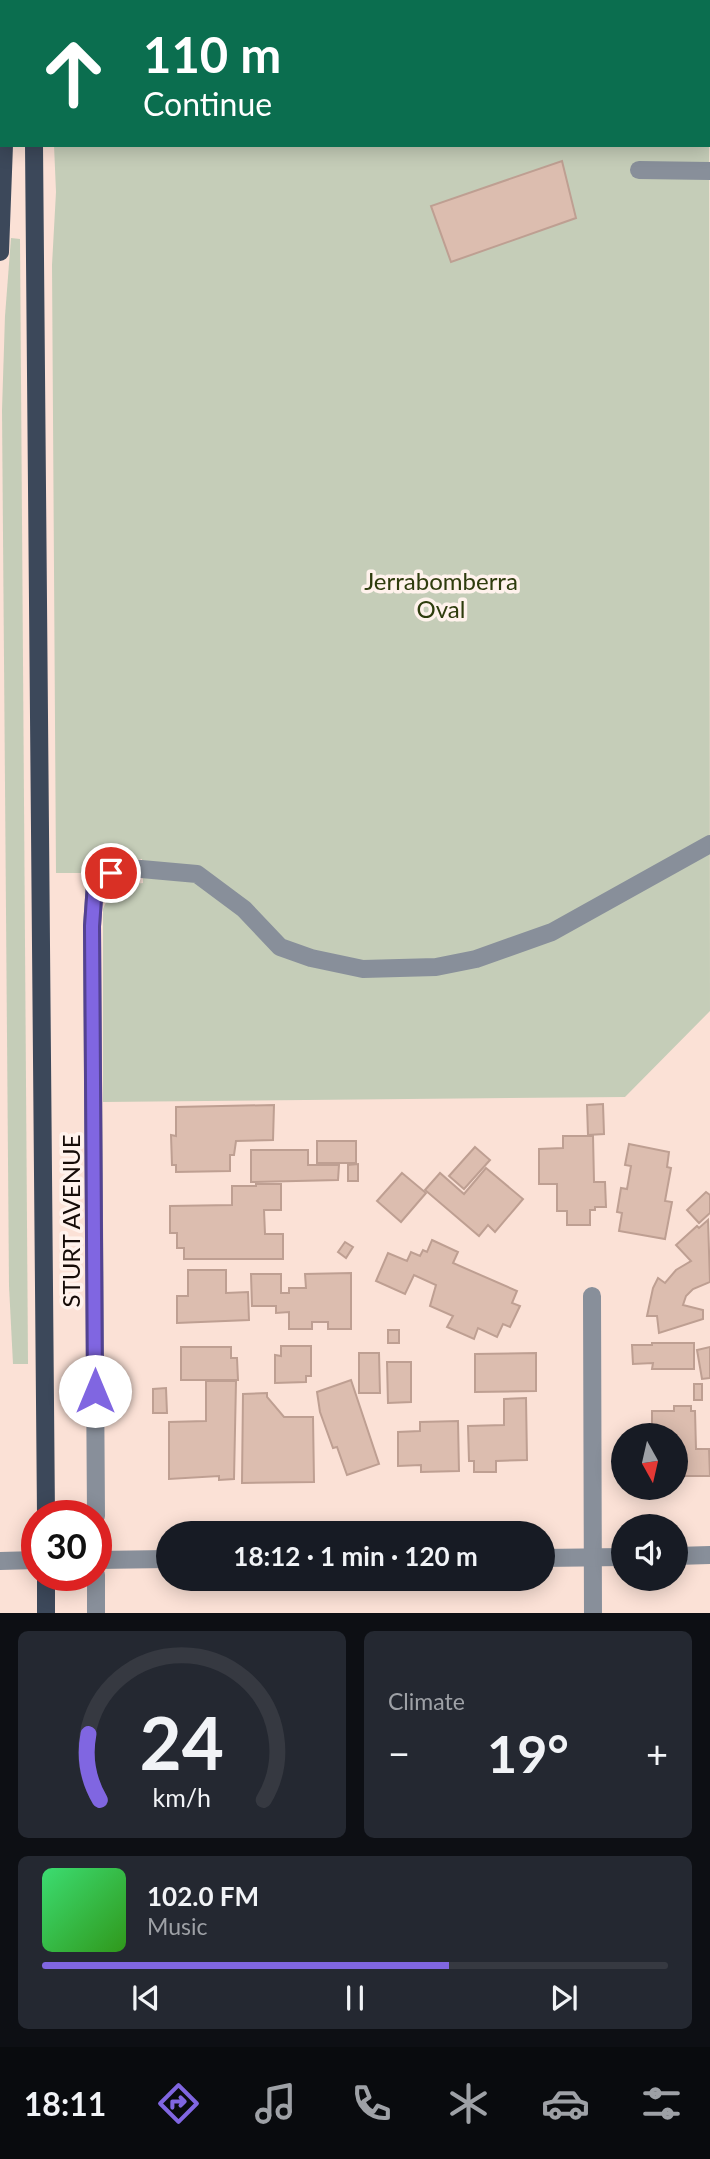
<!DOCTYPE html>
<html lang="en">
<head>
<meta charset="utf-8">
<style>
	:root { --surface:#171b24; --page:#242831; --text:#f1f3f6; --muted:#9ea1a6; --line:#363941; --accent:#8066e1 }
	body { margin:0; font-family:Lato,sans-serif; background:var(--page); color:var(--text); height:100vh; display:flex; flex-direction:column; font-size:26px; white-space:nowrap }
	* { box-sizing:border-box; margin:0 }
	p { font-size:23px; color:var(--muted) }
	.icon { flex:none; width:38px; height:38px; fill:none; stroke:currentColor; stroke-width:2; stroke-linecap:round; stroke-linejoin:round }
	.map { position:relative; height:1613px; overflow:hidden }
	.details { display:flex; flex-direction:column; gap:18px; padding:18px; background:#0d0f14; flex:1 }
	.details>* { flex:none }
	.top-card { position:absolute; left:0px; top:0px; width:710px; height:147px; box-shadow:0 4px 18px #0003; background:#0b6e4f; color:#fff; overflow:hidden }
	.needle { width:46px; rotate:172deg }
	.tools { position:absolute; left:611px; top:1423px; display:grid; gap:14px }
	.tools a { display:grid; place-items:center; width:77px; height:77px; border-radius:50%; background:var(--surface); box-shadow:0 4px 18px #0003; font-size:35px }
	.speed { position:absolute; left:21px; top:1500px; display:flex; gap:14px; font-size:35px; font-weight:700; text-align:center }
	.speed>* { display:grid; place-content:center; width:91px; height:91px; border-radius:50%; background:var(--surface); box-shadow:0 4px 18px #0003; line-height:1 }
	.speed .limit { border:10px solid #d22; background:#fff; color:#111 }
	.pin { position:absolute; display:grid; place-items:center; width:60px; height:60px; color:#fff; margin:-30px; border:4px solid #fff; border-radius:50%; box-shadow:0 2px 7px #0007 }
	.me { position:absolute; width:77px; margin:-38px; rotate:0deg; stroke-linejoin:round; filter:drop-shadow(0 0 5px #0008) }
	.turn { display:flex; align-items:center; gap:24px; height:147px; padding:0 28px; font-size:32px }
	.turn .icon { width:91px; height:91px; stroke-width:2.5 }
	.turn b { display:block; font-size:49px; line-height:60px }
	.big { font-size:52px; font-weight:700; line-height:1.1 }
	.details .card { flex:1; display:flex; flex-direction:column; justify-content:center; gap:10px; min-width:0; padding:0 24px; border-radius:10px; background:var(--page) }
	.details .dial { align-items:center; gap:0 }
	.dial svg { height:182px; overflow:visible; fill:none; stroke:var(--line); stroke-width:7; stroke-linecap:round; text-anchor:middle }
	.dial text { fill:var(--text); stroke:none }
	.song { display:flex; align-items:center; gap:21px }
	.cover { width:84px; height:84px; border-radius:10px; background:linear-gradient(135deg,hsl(140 70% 55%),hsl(110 70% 35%)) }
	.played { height:7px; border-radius:4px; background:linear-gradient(90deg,var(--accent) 65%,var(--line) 65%) }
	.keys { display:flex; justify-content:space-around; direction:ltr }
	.heat { display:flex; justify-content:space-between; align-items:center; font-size:38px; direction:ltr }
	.details .tiles { flex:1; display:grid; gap:18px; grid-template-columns:1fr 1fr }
	.card:last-child { grid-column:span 2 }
	.trip { position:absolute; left:156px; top:1521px; width:399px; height:70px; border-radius:35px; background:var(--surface); box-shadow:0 4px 18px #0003; font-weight:700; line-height:70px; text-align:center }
	.tabs { display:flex; height:112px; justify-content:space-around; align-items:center; background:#090b0e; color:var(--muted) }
	.tabs .icon { width:49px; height:49px }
	.tabs .active { color:var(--accent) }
	.tabs b { font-size:32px; color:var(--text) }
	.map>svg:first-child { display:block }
</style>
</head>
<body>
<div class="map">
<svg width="710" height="1613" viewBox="0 0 710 1613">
	<rect width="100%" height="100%" fill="#fbe1d6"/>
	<g fill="#c5cdb8">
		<path d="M 709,59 L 710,1011 L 625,1097 L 103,1102 L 103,909 C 111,890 123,885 143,883 L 142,859 L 106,862 L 88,873 L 56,873 L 52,265 L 56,192 L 54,145 L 709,145 Z"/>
		<path d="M 11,238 L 20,239 L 28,1364 L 13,1364 L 9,1286 L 2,410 L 5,316 Z"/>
	</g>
	<g fill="#dcbdaf" stroke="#be9f92" stroke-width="2">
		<path d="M 562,161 L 576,218 L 451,262 L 431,206 Z"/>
		<path d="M 603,1104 L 604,1134 L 588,1135 L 587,1105 Z"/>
		<path d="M 274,1105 L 273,1140 L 236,1141 L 234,1155 L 230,1155 L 230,1171 L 176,1172 L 176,1165 L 172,1165 L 171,1135 L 176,1136 L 176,1107 Z"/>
		<path d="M 563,1136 L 593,1136 L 594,1182 L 605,1182 L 606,1207 L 595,1207 L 595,1210 L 590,1210 L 590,1225 L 567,1225 L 567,1211 L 557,1211 L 557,1184 L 539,1184 L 539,1149 L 563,1148 Z"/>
		<rect x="317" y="1141" width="39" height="22"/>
		<path d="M 629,1144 L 669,1152 L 667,1167 L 671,1168 L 665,1201 L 672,1202 L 665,1239 L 619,1231 L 622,1213 L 617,1212 L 621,1188 L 627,1189 L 631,1166 L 625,1165 Z"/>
		<path d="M 475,1147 L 490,1160 L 464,1189 L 449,1176 Z"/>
		<path d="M 251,1150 L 308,1150 L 308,1165 L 339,1165 L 338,1180 L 251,1182 Z"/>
		<path d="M 358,1164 L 358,1181 L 348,1181 L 348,1165 Z"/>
		<path d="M 486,1168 L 523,1199 L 495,1232 L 488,1225 L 479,1236 L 425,1190 L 440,1173 L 464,1194 Z"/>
		<path d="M 402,1173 L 426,1193 L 401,1222 L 377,1201 Z"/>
		<path d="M 256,1184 L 281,1184 L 281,1210 L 264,1210 L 265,1234 L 283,1234 L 283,1259 L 184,1259 L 184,1248 L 177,1248 L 177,1233 L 170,1233 L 170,1206 L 232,1205 L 232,1186 L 256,1186 Z"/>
		<path d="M 706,1192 L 710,1195 L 710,1213 L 699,1223 L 687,1210 Z"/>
		<path d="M 708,1220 L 710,1282 L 693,1289 L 686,1296 L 683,1305 L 703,1310 L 703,1319 L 659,1333 L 657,1316 L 647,1316 L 653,1288 L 658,1278 L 665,1283 L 676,1270 L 691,1261 L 676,1245 L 697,1226 L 699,1228 Z"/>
		<path d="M 432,1240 L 458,1252 L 453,1263 L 517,1291 L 512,1303 L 520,1306 L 510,1327 L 503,1324 L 497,1337 L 478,1328 L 474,1339 L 447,1327 L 453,1316 L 430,1306 L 436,1285 L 414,1275 L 405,1294 L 376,1281 L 388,1253 L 407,1261 L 411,1252 L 420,1256 L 423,1250 L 427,1252 Z"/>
		<path d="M 345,1242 L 353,1247 L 346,1258 L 338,1252 Z"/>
		<path d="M 188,1270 L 226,1270 L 226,1293 L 248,1292 L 249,1320 L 177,1323 L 177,1296 L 188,1296 Z"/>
		<path d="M 351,1273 L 351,1329 L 328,1329 L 328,1322 L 312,1322 L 312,1329 L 289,1329 L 289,1312 L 276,1313 L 276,1306 L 252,1306 L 251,1274 L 281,1274 L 281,1293 L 289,1293 L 289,1288 L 306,1288 L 305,1274 Z"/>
		<rect x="388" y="1330" width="11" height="13"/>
		<path d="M 652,1343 L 694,1343 L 694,1369 L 652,1369 L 653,1363 L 633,1364 L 632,1345 L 652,1345 Z"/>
		<path d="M 281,1346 L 311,1346 L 311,1376 L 306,1376 L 306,1382 L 275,1383 L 275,1355 L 281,1356 Z"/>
		<path d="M 181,1347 L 231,1347 L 231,1358 L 237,1358 L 238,1380 L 181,1380 Z"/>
		<path d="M 710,1347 L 710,1378 L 702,1379 L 697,1350 Z"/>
		<path d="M 359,1353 L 379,1353 L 380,1393 L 359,1393 Z"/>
		<path d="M 536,1353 L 536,1391 L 475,1392 L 475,1354 Z"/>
		<path d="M 387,1362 L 411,1362 L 411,1402 L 388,1403 Z"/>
		<path d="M 351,1380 L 379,1464 L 347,1475 L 337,1447 L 333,1448 L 320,1412 L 317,1392 Z"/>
		<path d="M 206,1381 L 236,1381 L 234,1479 L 219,1480 L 219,1476 L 169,1479 L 169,1422 L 206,1421 Z"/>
		<rect x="694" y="1384" width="8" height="16"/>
		<path d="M 166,1388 L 167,1413 L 153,1413 L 153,1389 Z"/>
		<path d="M 267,1393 L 267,1397 L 284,1417 L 313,1417 L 314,1482 L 242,1483 L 243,1394 Z"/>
		<path d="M 526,1398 L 527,1460 L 496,1461 L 496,1472 L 474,1472 L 474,1461 L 469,1461 L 468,1426 L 504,1425 L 504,1399 Z"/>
		<path d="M 674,1406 L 691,1406 L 691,1411 L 695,1411 L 696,1449 L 709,1449 L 710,1476 L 676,1476 L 676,1435 L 652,1435 L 652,1411 L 674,1411 Z"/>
		<path d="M 458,1421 L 459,1471 L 421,1472 L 421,1465 L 398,1466 L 398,1432 L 420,1431 L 420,1422 Z"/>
	</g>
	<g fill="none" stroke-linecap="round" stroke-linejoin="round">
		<g stroke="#888f9a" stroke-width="18">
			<path d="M 639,170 L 710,171"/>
			<path d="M 592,1296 L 593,1613"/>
			<path d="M 96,1516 L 92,926 L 95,884 L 111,874 L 130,868 L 197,874 L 244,909 L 280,947 L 311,958 L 363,969 L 436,967 L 476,959 L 552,932 L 710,844"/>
			<path d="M 676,1556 L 710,1555"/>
			<path d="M 542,1558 L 623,1557"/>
			<path d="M 96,1560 L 168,1559"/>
			<path d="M 0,1561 L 37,1560"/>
			<path d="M 96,1575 L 96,1613"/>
		</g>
		<g stroke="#3c485a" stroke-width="18">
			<path d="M 16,0 L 17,2"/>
			<path d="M 255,0 L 281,2"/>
			<path d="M 203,2 L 214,0"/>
			<path d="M 0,14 L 2,10"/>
			<path d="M 709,36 L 710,36"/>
			<path d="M 0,78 L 2,107"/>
			<path d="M 34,145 L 46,1516"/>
			<path d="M 0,252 L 4,145"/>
			<path d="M 46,1575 L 46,1613"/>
		</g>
	</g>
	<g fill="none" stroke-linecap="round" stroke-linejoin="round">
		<g stroke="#534292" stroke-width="18">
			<path id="route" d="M 95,1391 L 92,926 L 95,884 L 111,873"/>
		</g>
		<use href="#route" stroke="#8066e1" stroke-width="12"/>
	</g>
	<g text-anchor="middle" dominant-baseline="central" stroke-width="7" stroke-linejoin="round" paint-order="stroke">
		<g font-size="24" fill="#2e3c0d" stroke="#fff2ec">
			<text x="441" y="580">Jerrabomberra<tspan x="441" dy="28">Oval</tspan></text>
		</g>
		<g font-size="24" fill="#160c08" stroke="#fff2ec">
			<text transform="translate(70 1221) rotate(-90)">STURT AVENUE</text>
		</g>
	</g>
</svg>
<div class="tools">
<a><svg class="needle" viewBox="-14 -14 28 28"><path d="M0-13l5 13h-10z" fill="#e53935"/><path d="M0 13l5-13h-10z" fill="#9ea1a6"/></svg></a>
<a><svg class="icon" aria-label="sound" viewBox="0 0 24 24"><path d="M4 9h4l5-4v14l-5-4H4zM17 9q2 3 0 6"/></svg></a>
</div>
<div class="speed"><div class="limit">30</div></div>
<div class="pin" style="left:111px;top:873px;background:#d93025"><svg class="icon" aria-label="arrive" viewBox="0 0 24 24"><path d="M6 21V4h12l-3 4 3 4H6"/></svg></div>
<svg class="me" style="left:95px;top:1391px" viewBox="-20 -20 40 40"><circle r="19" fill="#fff"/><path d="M0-13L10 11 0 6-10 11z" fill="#8066e1"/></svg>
<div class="trip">18:12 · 1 min · 120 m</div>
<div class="top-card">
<div class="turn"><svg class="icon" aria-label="ahead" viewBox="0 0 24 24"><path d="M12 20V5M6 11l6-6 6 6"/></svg><div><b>110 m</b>Continue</div></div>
</div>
</div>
<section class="details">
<div class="tiles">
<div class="card dial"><svg viewBox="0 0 100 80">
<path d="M14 69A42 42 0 1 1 86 69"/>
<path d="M14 69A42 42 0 0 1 9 40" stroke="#8066e1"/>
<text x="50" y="56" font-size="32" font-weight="700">24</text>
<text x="50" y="72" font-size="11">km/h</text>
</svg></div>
<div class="card"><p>Climate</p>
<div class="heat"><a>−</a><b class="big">19°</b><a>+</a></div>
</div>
<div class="card">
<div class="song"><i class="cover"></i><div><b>102.0 FM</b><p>Music</p></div></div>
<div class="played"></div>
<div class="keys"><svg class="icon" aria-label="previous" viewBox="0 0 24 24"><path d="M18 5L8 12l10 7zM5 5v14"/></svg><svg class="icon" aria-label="pause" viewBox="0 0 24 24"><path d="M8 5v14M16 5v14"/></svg><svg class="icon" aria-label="next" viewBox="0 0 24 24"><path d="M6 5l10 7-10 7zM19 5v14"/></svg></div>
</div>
</div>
</section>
<nav class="tabs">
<b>18:11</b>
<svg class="icon active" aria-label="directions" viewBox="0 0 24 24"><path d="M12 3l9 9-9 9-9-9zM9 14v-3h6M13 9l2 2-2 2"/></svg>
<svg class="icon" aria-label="music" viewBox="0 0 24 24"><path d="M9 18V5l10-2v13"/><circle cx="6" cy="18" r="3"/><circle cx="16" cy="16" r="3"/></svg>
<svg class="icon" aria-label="phone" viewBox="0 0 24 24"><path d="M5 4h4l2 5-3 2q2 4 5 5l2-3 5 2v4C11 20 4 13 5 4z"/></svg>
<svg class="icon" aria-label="climate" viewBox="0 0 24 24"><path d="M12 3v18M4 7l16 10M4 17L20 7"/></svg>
<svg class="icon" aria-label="car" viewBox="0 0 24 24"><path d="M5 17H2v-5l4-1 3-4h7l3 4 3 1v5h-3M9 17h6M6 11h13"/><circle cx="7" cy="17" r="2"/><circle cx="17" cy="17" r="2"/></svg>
<svg class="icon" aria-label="filters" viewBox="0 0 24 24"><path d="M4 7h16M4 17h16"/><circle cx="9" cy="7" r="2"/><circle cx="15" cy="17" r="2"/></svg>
</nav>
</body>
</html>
